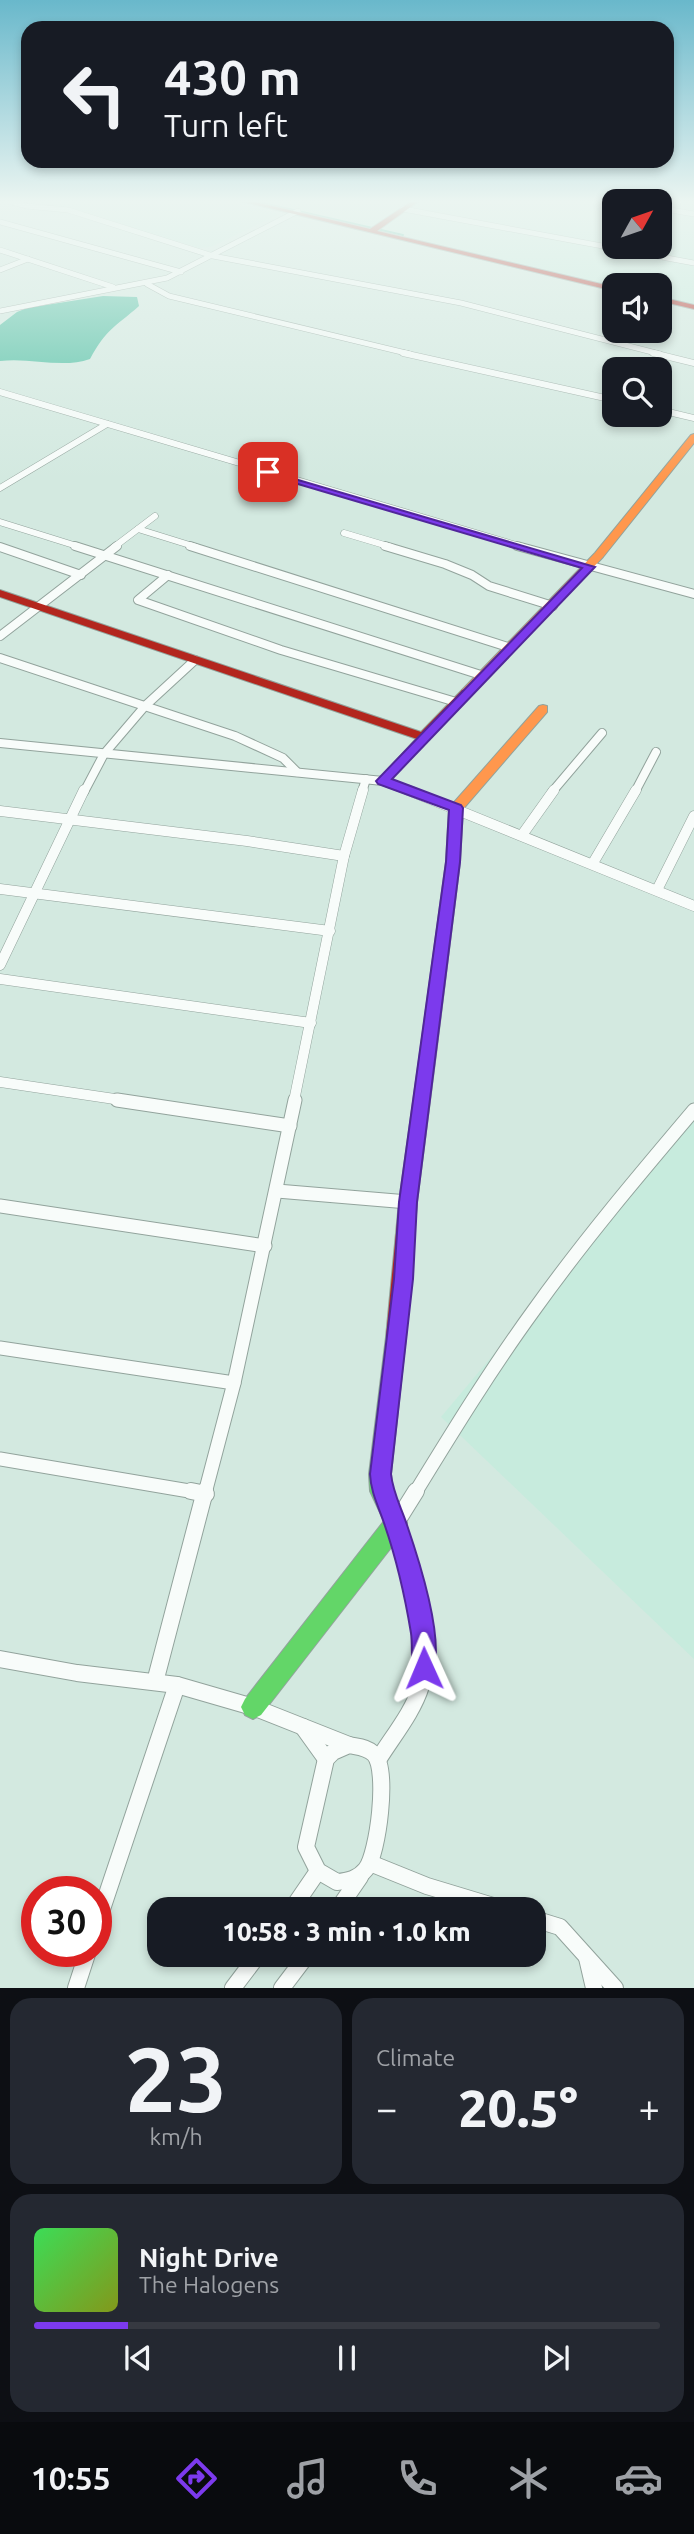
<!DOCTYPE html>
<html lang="en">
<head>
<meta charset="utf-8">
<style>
	:root { --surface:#171b24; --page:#242831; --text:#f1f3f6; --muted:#9ea1a6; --line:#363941; --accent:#7c3aed }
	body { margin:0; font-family:Ubuntu,sans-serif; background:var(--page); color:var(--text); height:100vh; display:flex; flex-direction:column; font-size:26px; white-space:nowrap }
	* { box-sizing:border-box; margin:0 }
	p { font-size:23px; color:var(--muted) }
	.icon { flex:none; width:38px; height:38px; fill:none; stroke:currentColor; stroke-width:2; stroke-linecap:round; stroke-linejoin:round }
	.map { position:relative; height:1988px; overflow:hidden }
	.side { display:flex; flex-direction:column; gap:10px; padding:10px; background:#0d0f14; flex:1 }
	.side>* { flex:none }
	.hud { position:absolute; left:21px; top:21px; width:653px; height:147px; border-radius:21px; box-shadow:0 4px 10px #0003; background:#171b24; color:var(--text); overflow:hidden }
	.needle { width:46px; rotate:50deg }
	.buttons { position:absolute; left:602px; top:189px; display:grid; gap:14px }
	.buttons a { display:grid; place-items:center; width:70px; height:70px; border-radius:14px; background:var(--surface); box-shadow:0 4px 10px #0003; font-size:35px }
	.speed { position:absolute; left:21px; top:1876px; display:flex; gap:14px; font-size:35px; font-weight:700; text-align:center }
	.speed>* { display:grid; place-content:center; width:91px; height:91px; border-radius:50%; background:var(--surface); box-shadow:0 4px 10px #0003; line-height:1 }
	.speed .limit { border:10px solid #d22; background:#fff; color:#111 }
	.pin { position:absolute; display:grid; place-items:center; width:60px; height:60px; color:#fff; margin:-30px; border-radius:14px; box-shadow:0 4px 10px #0006 }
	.me { position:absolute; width:77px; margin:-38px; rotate:359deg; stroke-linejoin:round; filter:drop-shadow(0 0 5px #0008) }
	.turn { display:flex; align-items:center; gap:24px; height:147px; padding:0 28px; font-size:32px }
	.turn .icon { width:91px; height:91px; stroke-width:2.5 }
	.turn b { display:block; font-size:49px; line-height:60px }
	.big { font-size:52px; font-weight:800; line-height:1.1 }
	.side .widget { flex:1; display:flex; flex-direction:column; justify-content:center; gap:10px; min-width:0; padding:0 24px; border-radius:21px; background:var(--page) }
	.side .dial { align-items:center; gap:0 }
	.dial b { font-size:91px; line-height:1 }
	.song { display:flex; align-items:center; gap:21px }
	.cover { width:84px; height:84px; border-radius:10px; background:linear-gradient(135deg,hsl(130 70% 55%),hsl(70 70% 35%)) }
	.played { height:7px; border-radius:4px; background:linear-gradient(90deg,var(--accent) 15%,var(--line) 15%) }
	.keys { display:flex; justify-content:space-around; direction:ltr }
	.heat { display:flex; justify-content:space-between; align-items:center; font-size:38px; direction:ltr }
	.side .tiles { flex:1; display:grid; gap:10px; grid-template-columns:1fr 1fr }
	.widget:last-child { grid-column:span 2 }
	.trip { position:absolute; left:147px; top:1897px; width:399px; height:70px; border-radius:21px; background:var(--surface); box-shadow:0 4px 10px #0003; font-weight:800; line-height:70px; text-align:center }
	.tab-bar { display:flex; height:112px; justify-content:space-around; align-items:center; background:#090b0e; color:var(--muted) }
	.tab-bar .icon { width:49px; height:49px }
	.tab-bar .current { color:var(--accent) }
	.tab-bar b { font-size:32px; color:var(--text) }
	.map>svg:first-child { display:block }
</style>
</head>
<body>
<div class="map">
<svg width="694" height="1988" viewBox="0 0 694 1988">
	<rect width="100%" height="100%" fill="#d3e9e0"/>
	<g fill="#c7ebdd" fill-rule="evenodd">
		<path d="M 38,201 L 222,201 L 279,214 L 211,247 L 199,248 Z"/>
		<path d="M 253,201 L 694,201 L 694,305 L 660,297 L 660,285 L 614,286 ZM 614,201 L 660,201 L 660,247 L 614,247 Z"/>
		<path d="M 694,1115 L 694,1659 L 441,1417 Z"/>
	</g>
	<path fill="#4abda0" d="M 103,296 L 137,297 L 139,306 C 114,328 107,328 90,359 C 62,369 30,357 0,361 L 0,325 L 17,312 L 27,308 Z"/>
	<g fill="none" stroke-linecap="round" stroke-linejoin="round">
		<path stroke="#4abda0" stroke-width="2" d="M 254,201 L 403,235"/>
		<g stroke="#92a39c" stroke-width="6">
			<g id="street-far5">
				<path d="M 8,201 L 27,206 L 68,210 L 213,256 L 461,303 L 660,354"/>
				<path d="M 617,201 L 620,201"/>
				<path d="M 660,208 L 694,214"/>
				<path d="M 403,209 L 694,263"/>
				<path d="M 0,222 L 181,272"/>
				<path d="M 0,250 L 113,287"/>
				<path d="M 0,270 L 28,259"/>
				<path d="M 147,284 L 169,296 L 410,354"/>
				<path d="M 0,311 L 167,278 L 298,211"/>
			</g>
		</g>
		<g stroke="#92a39c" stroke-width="7">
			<g id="street-far4">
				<path d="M 403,353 L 614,400"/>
				<path d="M 653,353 L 694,363"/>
				<path d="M 0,392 L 523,547"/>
				<path d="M 660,410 L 694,418"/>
				<path d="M 0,488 L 107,424"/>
				<path d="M 0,522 L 80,547"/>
				<path d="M 138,529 L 196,547"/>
				<path d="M 344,533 L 391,547"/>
				<path d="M 114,547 L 155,516"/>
			</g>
		</g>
		<g stroke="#92a39c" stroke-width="10">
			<g id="street-far3">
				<path d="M 75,546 L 484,676"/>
				<path d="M 190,546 L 511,648"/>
				<path d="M 385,546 L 445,564 L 472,575 L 489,586 L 553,606"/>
				<path d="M 517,546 L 694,594"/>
				<path d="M 0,547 L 81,575"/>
				<path d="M 168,575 L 138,600 L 281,650 L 456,702"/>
				<path d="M 0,636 L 117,546"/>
				<path d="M 0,658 L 235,736 L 283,758 L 297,772"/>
				<path d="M 0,743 L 383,781 L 423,737"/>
				<path d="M 383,781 L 413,792"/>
				<path d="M 84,792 L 104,754 L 145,706 L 195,660"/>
				<path d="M 362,792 L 366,779"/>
				<path d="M 552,792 L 602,733"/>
				<path d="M 635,792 L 656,752"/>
			</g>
		</g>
		<g stroke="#92a39c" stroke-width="11">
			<g id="street-far2">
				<path d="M 408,790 L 694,906"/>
				<path d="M 0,811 L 247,841 L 344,856"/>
				<path d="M 522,835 L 554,790"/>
				<path d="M 593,863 L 636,790"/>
				<path d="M 0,889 L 330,931"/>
				<path d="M 657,890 L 694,816"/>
				<path d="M 0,965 L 84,790"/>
				<path d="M 0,979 L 311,1023"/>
				<path d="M 0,1082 L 128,1101"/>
				<path d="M 294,1101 L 344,856 L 363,790"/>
			</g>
		</g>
		<g stroke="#92a39c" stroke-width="15">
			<g id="street-far1">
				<path d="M 117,1100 L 290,1126"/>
				<path d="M 277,1191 L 408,1202"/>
				<path d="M 0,1206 L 265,1246"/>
				<path d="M 0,1348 L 234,1383"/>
				<path d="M 0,1459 L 201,1493"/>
				<path d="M 205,1493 L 234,1383 L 295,1100"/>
				<path d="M 415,1493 C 453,1431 491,1369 534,1310 C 584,1240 639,1175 694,1110"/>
			</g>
		</g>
		<g stroke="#92a39c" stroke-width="18">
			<g id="street">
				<path d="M 191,1491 L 206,1494"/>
				<path d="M 0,1659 L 77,1673 L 177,1685 L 253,1707 L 349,1745"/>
				<path d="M 155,1682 L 205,1491"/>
				<path d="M 303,1727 L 326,1759"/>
				<path d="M 349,1745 C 358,1747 367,1747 374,1754 C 389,1769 378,1854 366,1869 C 358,1879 348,1881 337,1882 L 318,1871 L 306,1847 L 326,1759 L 333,1752 Z"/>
				<path d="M 378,1760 C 393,1736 413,1712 421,1686 C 437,1634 410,1572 396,1523 L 416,1491"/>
				<path d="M 370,1863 L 427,1886 L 503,1909"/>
				<path d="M 292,1909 L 318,1871"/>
				<path d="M 338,1909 L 360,1877"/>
				<path d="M 534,1919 L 560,1927 L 615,1988"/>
				<path d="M 96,1927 L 177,1685"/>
				<path d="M 587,1958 L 594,1988"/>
				<path d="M 76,1988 L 88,1951"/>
				<path d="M 233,1988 L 258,1955"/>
				<path d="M 282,1988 L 307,1955"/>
			</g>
		</g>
		<g stroke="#92a39c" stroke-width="2">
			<path id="fast" d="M 396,1328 L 403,1330 L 406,1337 L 391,1474 L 392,1490 L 407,1523 L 404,1531 L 261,1715 L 253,1719 L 245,1715 L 241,1707 L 245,1699 L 384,1521 L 370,1491 L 369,1474 L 386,1337 L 389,1330 Z"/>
		</g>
		<g stroke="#92a39c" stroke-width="2">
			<g id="slow">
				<path d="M 694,434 L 694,443 L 603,557 L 470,696 L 462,696 L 462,690 L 595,553 L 691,435 Z"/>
				<path d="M 543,705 L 547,706 L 547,712 L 463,809 L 460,862 L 438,1038 L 436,1043 L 424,1043 L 422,1038 L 446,862 L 449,808 L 539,706 Z"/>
			</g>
		</g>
		<g stroke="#92a39c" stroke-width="2">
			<g id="jam">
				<path d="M 240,201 L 251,201 L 370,229 L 412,201 L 419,201 L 377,231 L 614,287 L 614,291 Z"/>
				<path d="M 660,297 L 694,305 L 694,309 L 660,301 Z"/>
				<path d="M 0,590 L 421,732 L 462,690 L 466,689 L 472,693 L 428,740 L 423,741 L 0,597 Z"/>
				<path d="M 430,1032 L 436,1033 L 438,1038 L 417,1202 L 406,1337 L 403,1344 L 396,1346 L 389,1344 L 386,1337 L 399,1202 L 422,1038 L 424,1033 Z"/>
			</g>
		</g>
		<use href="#street-far5" stroke="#f8fcfa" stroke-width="5"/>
		<use href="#street-far4" stroke="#f8fcfa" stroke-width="6"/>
		<use href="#street-far3" stroke="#f8fcfa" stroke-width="8"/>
		<use href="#street-far2" stroke="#f8fcfa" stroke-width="10"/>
		<use href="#street-far1" stroke="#f8fcfa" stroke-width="13"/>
		<use href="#street" stroke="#f8fcfa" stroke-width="16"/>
		<use href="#fast" fill="#63d668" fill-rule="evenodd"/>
		<use href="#slow" fill="#ff974d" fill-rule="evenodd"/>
		<use href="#jam" fill="#b3261e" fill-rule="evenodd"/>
	</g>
	<linearGradient id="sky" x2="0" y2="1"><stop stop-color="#69b8cb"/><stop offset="0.42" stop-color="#ebf5f1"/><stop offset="1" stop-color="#ebf5f1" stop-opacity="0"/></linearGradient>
	<rect width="694" height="479" fill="url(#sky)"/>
	<path fill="#7c3aed" stroke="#51269a" stroke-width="2" d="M 264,470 L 595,567 L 392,779 L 461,805 L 463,808 L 460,862 L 417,1202 L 413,1279 L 391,1474 C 393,1493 401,1507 407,1525 C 419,1560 446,1642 432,1676 L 424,1680 L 415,1676 C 410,1663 413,1647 411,1633 C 405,1597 397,1561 385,1526 C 379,1507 371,1494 370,1474 L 394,1279 L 399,1202 L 446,862 L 449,810 L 378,784 L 376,781 L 582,568 L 264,474 Z"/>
</svg>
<div class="buttons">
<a><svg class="needle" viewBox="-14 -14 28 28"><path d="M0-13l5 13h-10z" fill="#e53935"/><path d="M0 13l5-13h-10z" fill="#9ea1a6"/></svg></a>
<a><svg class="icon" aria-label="sound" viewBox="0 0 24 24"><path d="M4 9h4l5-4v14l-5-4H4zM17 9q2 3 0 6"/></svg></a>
<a><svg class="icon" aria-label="search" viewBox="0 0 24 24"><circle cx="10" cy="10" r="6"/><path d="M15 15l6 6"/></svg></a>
</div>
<div class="speed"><div class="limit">30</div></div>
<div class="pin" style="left:268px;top:472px;background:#d93025"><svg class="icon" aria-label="arrive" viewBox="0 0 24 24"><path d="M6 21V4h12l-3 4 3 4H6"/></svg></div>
<svg class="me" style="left:424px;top:1668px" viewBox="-20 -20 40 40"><path d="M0-17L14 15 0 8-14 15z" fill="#7c3aed" stroke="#fff" stroke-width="4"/></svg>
<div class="trip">10:58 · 3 min · 1.0 km</div>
<div class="hud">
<div class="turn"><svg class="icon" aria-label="left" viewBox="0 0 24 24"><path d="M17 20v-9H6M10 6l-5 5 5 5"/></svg><div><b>430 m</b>Turn left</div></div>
</div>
</div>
<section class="side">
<div class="tiles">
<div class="widget dial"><b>23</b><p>km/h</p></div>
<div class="widget"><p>Climate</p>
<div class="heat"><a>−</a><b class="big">20.5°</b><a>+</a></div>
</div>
<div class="widget">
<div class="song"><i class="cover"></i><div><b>Night Drive</b><p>The Halogens</p></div></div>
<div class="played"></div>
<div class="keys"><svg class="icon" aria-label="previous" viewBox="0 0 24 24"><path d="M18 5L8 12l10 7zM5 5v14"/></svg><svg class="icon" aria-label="pause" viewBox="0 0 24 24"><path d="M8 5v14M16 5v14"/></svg><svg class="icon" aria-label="next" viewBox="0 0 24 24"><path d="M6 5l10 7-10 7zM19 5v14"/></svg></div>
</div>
</div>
</section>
<nav class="tab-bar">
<b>10:55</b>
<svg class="icon current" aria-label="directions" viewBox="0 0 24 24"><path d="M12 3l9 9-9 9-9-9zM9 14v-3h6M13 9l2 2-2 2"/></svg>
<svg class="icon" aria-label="music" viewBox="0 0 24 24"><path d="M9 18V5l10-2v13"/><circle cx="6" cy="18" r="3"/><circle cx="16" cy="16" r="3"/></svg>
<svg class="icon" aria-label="phone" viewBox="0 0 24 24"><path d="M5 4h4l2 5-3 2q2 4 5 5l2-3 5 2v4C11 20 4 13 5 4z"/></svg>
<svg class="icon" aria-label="climate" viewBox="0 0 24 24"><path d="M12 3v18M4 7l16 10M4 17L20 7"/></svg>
<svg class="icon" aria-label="car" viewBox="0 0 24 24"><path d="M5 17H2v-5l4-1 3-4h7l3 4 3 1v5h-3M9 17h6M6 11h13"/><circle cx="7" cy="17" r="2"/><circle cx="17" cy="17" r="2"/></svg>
</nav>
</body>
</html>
